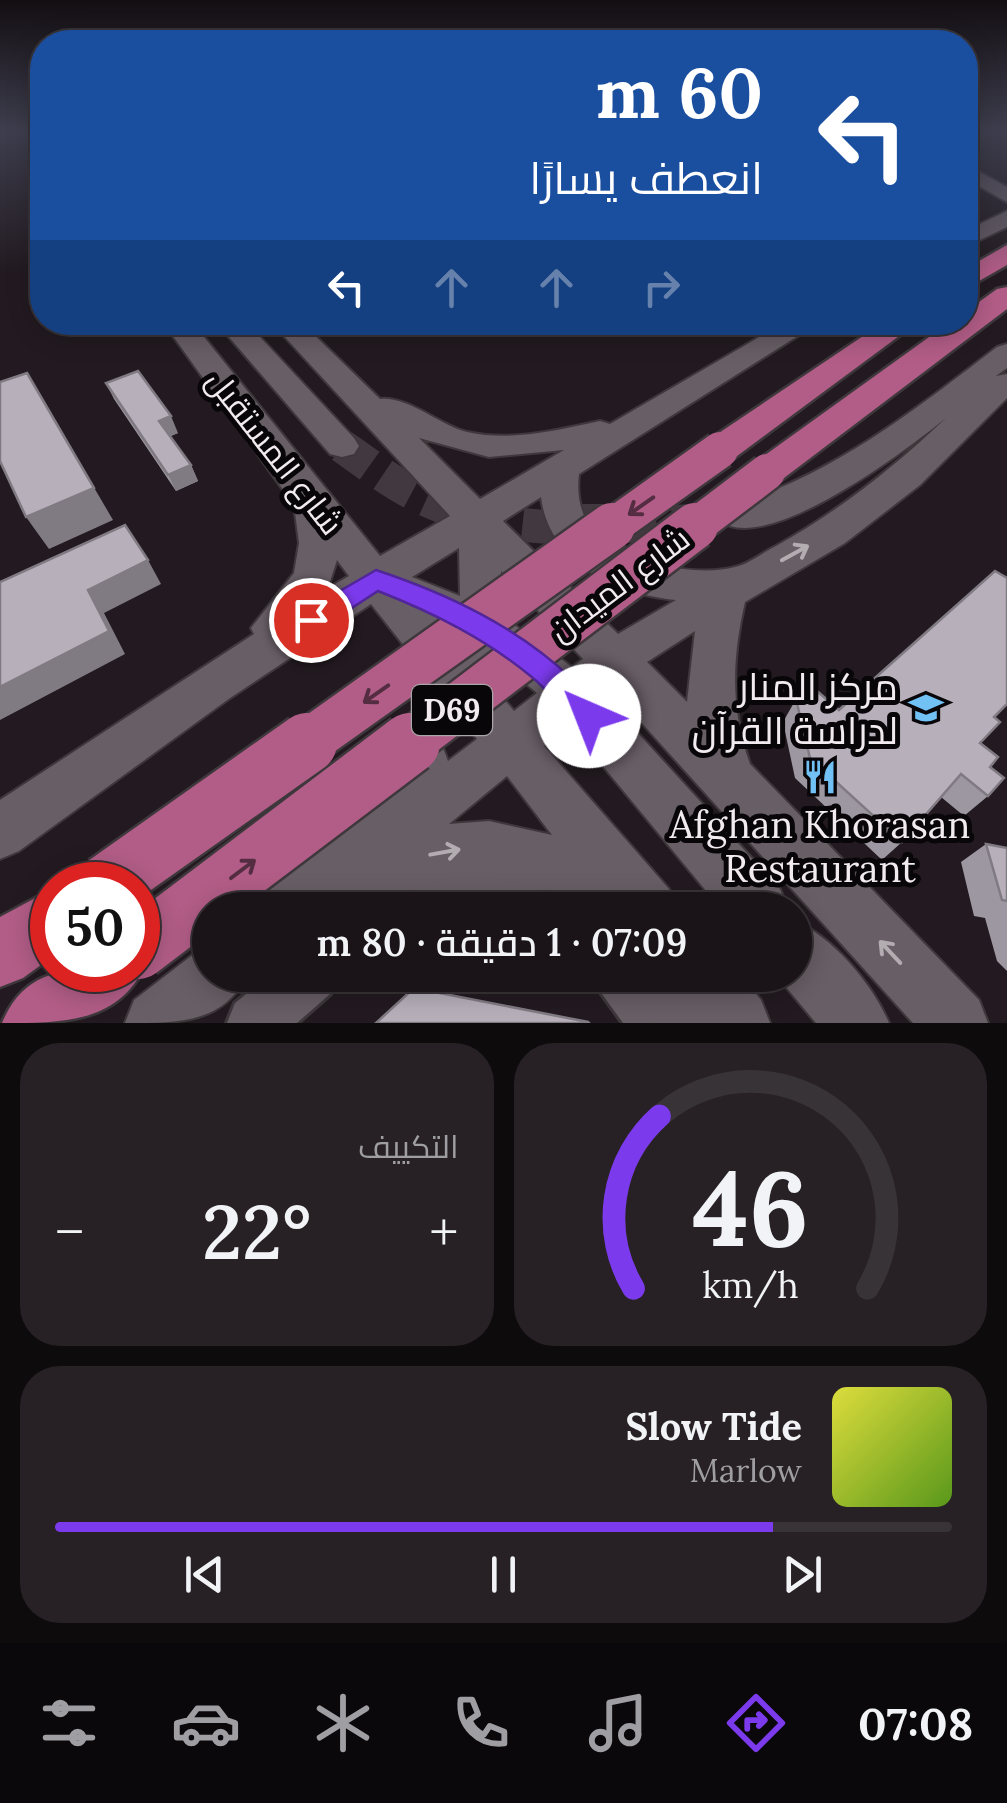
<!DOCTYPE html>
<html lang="ar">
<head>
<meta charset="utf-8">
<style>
	:root { --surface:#1a1418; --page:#272125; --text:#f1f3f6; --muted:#9f9ea2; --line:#383337; --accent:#7c3aed }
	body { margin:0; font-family:Lora,Cairo,serif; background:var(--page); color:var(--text); direction:rtl; height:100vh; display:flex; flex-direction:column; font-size:38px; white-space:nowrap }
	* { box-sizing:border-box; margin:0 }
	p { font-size:32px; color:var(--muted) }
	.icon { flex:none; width:55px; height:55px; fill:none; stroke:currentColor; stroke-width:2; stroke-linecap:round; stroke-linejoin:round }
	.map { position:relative; height:1023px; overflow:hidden; direction:ltr }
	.sheet { display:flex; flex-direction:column; gap:20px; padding:20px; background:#0e0b0d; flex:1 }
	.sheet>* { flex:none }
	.guide { position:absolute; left:30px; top:30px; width:948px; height:305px; border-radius:40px; box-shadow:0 5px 25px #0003,0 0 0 2px var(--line); direction:rtl; background:#1a4fa0; color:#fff; overflow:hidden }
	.speed { position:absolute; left:30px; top:862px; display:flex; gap:20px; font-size:50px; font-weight:700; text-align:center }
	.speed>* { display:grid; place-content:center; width:130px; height:130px; border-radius:50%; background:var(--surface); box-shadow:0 5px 25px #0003,0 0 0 2px var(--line); line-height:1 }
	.speed .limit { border:15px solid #d22; background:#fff; color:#111 }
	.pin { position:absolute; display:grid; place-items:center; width:85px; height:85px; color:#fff; margin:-42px; border:5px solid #fff; border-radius:50%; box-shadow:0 2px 10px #0007 }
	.me { position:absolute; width:110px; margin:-55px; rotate:316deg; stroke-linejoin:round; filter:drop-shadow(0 0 8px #0008) }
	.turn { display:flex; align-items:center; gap:35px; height:210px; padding:0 50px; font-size:45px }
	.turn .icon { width:130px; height:130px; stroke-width:2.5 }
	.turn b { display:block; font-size:70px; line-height:85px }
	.lanes { display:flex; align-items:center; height:95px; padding:0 50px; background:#0003; justify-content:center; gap:50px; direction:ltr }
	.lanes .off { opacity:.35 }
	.big { font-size:75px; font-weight:600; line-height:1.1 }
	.sheet .tile { flex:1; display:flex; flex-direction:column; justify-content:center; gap:15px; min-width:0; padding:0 35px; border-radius:40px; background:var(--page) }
	.sheet .dial { align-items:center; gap:0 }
	.dial svg { height:260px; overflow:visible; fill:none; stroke:var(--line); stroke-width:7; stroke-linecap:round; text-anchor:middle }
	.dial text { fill:var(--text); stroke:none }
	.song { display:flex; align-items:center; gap:30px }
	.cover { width:120px; height:120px; border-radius:15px; background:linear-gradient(135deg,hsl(60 70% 55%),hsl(90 70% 35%)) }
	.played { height:10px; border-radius:5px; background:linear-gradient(90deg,var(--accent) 80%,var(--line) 80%) }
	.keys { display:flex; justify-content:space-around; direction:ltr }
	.heat { display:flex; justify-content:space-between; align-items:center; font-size:55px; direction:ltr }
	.sheet .tiles { flex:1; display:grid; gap:20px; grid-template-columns:1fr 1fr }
	.tile:last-child { grid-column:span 2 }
	.trip { position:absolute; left:192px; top:892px; width:620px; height:100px; border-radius:50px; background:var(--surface); box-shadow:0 5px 25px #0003,0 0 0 2px var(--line); font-weight:600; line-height:100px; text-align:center; direction:rtl }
	.dock { display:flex; height:160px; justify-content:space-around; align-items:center; background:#0a080a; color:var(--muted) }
	.dock .icon { width:70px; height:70px }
	.dock .selected { color:var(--accent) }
	.dock b { font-size:45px; color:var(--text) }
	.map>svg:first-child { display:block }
</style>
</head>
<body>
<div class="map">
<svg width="1007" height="1023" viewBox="0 0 1007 1023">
	<rect width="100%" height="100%" fill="#221a20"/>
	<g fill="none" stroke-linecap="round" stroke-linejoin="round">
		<path stroke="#41393f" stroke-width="34" stroke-dasharray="34 16" stroke-linecap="butt" d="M 342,446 C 369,465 396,486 427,500 C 514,540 618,527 710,519"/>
		<path stroke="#41393f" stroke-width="44" stroke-dasharray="44 21" stroke-linecap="butt" d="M 562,526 L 609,526"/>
		<g stroke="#3e383c" stroke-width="6">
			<g id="tertiary">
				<path d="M 469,871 C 500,873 528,880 557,892 L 564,910 L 375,910 L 382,892 C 411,880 438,873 469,871 Z"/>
				<path d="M 270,975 L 338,975 L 330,994 L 297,1023 L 227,1023 L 235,1003 Z"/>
				<path d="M 594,975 L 654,975 L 677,1003 L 685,1023 L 623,1023 L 602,994 Z"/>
			</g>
		</g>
		<g stroke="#3e383c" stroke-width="4">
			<g id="secondary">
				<path d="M 979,172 L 1007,187 L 1007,202 L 972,182 L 972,174 Z"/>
				<path d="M 1007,211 L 1007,227 L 965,247 L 965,231 Z"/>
				<path d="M 163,322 L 192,322 L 380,556 L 450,516 L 271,322 L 301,322 L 380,399 C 408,396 439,425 467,432 C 511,442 557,430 600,421 L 610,424 L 785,322 L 820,322 L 579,474 C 575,508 587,532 617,550 C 645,566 703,576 735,567 C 749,564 763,552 776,546 C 839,511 893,468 946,418 C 904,452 784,542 730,526 L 724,516 L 730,506 C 833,475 912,412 997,347 L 1007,344 L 1007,368 L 996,376 L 1007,374 L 1007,398 L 920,485 L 845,543 L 745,602 C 732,658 730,709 750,764 L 979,1000 L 988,1023 L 913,1023 L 612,690 L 604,696 L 780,889 L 788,910 L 722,910 L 569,725 L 544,746 L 669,889 L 677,910 L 595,910 L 555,891 L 489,876 L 456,877 L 421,885 L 375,910 L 224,910 L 232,889 L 407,748 L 425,740 L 443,748 L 448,761 L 477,739 L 468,727 L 446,722 L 439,707 L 443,695 L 371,604 L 230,698 L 19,851 L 0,859 L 0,800 L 254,634 L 251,628 L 294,573 L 299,543 L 294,505 ZM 419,438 L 489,457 L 564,450 L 480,499 ZM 541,497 C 549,563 616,594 676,600 L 618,634 L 503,521 ZM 459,548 L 460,596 L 412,577 ZM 337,560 L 349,576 L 328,588 ZM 501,571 L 583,659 L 572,667 L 502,616 ZM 439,624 L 457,634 L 456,644 ZM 695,631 L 687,702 L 647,662 ZM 498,660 L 537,693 L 514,711 L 493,686 ZM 507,776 L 552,835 L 489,821 L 449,824 Z"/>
				<path d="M 216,322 L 246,322 L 354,438 L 359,446 L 354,454 L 342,457 L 330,454 Z"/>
				<path d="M 795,921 C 833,937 873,985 889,1023 L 816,1023 L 776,975 L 795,975 Z"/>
				<path d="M 210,947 L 210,975 L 248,975 C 222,1023 182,1023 125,1023 L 134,1000 L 195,953 Z"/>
				<path d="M 645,975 L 740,975 L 761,1000 L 770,1023 L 651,1023 Z"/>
			</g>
		</g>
		<g stroke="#3e383c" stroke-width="5">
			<g id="primary">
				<path d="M 1007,245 L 1007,265 L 965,289 L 965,269 Z"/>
				<path d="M 1007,287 L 1007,309 L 780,481 L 767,485 L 754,481 L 748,472 L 754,463 L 950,322 L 965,322 L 965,312 L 997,289 Z"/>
				<path d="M 884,322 L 918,322 L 733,459 L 720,462 L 707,459 L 702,450 L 707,441 Z"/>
				<path d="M 52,889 L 52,957 L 23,978 L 0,987 L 0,917 Z"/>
				<path d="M 138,958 L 143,970 C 115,1023 62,1023 2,1023 C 28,960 80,970 138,970 Z"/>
			</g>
		</g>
		<use href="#tertiary" fill="#685e66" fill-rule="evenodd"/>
		<use href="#secondary" fill="#685e66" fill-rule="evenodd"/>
		<use href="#primary" fill="#b25d87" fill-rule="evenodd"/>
		<g stroke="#3e383c" stroke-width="41" stroke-linecap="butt">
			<g id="primary-bridge-far2">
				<path d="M 609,529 L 720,450"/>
				<path d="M 692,529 L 767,472"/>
			</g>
		</g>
		<g stroke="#3e383c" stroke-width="51" stroke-linecap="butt">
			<g id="primary-bridge-far1">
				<path d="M 304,745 L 612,526"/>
				<path d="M 407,745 L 695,526"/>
			</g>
		</g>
		<g stroke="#3e383c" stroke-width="65" stroke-linecap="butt">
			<g id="primary-bridge">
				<path d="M 106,885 L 307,743"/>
				<path d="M 138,949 L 410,743"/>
			</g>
		</g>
		<use href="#primary-bridge-far2" stroke="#b25d87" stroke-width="36"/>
		<use href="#primary-bridge-far1" stroke="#b25d87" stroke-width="46"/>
		<use href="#primary-bridge" stroke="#b25d87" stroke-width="60"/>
	</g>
	<g fill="#9d97a1">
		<path d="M 106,383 L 178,433 L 170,436 L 191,465 L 198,481 L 176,491 L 114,399 Z"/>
		<path d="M 796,699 L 839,710 L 994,717 L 980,743 L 990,767 L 988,796 L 964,816 L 941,797 L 902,842 L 882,860 L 795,778 L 783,722 Z"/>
		<path d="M 986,844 L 1007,848 L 1007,971 L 997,961 L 985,918 L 974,916 L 961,862 Z"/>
	</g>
	<g fill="#807b83">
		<path d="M 27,373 L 113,520 L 49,549 L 26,517 Z"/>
		<path d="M 171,416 L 178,433 L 167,438 L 159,421 Z"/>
		<path d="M 191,465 L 198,481 L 176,491 L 168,475 Z"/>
		<path d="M 148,560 L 161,584 L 104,613 L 125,654 L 0,720 L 0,687 L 88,590 Z"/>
	</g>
	<g fill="#b7b0bb" stroke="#807b83" stroke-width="2.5">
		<path d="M 138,371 L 171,416 L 159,421 L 191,465 L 168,475 L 106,383 Z"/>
		<path d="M 27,373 L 94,488 L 26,517 L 0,461 L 0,382 Z"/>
		<path d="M 125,525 L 148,560 L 88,590 L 109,631 L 0,687 L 0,582 Z"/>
		<path d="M 995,571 L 1007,578 L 1007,704 L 994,717 L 1000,722 L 980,743 L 998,757 L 990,767 L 1004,778 L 988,796 L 961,774 L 902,842 L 810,758 L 796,699 L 810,685 L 839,710 Z"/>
		<path d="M 986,844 L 1007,848 L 1007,901 L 1002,900 Z"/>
		<path d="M 414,988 L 588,1022 L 589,1023 L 376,1023 Z"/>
	</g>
	<defs><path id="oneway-shaft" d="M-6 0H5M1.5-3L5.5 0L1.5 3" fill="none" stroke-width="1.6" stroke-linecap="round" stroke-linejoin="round" transform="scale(2.5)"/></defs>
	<g stroke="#552d42">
		<use href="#oneway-shaft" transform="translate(641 506) rotate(145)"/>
		<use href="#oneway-shaft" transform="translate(376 694) rotate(145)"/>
		<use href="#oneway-shaft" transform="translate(243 869) rotate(-37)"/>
	</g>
	<g stroke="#b3acb1">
		<use href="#oneway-shaft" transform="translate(795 553) rotate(-29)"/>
		<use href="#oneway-shaft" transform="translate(445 852) rotate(-10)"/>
		<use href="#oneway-shaft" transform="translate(890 952) rotate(-133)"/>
	</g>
	<linearGradient id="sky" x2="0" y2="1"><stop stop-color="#130e12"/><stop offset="0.48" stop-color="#3e3e4e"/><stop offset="1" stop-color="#3e3e4e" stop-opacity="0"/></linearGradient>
	<rect width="1007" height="273" fill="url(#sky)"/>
	<path fill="#7c3aed" stroke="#51269a" stroke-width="2.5" d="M 376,570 C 448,594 518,627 573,680 C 584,691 597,701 604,716 L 600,725 L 589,729 C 566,720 552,693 533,678 C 486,639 434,613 378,591 L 321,628 L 311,631 L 302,628 L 298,620 L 302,613 Z"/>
	<defs>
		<g id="school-bare" transform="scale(2.7)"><path d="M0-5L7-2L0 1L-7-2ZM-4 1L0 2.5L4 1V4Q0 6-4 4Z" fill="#71c1f5" stroke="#090609" stroke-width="2.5" paint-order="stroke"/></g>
		<g id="restaurant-bare" transform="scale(2.7)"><path d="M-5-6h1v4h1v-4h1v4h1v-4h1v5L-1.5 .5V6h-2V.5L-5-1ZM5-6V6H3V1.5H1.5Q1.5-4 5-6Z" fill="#71c1f5" stroke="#090609" stroke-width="2.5" paint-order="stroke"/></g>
	</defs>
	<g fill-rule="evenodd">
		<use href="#school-bare" x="926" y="708"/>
		<use href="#restaurant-bare" x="820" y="777"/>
	</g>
	<g text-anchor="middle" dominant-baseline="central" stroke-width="10" stroke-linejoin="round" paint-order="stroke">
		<rect fill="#090609" stroke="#aba6aa" stroke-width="2.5" x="412" y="685" width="80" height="50" rx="8"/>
		<g font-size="30" font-weight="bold" fill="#f1ebef">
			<text x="452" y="710">D69</text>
		</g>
		<g font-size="32" fill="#f1ebef" stroke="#090609">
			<text transform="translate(275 452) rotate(52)">شارع المستقبل</text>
			<text transform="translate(619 584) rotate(-37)">شارع الميدان</text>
		</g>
		<g font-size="38" fill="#f1ebef" stroke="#090609" text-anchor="end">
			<text x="898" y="686">مركز المنار<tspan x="898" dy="44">لدراسة القرآن</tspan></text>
			<text x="820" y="824" text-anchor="middle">Afghan Khorasan<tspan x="820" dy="44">Restaurant</tspan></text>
		</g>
	</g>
</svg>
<div class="speed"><div class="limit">50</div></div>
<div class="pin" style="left:311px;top:620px;background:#d93025"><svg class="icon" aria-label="arrive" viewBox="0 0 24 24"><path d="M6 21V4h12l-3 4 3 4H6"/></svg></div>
<svg class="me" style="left:589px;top:716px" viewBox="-20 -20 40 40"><circle r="19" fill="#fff"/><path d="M0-13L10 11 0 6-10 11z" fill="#7c3aed"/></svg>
<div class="trip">07:09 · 1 دقيقة · 80 m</div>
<div class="guide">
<div class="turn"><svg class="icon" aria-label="left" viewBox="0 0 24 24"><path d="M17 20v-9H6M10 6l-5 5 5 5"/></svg><div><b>60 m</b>انعطف يسارًا</div></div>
<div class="lanes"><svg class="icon" aria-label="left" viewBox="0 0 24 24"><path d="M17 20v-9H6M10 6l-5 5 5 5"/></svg><svg class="icon off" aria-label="ahead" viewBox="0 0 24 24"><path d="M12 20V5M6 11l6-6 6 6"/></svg><svg class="icon off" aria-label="ahead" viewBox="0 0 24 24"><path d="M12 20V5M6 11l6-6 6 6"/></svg><svg class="icon off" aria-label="right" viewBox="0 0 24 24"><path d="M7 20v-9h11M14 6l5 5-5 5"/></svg></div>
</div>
</div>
<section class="sheet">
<div class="tiles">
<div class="tile dial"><svg viewBox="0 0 100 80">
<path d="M14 69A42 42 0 1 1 86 69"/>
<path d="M14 69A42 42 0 0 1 22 16" stroke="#7c3aed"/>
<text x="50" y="56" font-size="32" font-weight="700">46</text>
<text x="50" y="72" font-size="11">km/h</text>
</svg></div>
<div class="tile"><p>التكييف</p>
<div class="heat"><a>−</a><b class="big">22°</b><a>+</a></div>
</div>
<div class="tile">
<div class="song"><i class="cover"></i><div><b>Slow Tide</b><p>Marlow</p></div></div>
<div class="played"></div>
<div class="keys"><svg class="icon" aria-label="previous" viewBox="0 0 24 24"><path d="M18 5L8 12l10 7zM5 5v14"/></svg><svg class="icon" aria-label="pause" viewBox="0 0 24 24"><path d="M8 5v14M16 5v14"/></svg><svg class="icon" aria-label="next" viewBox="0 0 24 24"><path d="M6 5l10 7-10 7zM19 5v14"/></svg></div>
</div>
</div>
</section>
<nav class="dock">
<b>07:08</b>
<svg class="icon selected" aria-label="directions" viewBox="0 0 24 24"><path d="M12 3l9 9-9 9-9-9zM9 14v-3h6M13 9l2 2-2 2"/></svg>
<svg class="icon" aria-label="music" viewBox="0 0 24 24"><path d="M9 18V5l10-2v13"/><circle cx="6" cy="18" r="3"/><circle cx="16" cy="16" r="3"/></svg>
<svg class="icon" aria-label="phone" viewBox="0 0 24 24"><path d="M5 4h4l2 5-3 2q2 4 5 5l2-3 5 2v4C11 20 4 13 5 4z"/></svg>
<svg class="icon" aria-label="climate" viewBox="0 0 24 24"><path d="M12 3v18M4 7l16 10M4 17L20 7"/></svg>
<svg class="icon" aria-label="car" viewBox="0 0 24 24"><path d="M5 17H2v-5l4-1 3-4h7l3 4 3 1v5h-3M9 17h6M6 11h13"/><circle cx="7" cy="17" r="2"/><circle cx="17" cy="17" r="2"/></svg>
<svg class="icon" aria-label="filters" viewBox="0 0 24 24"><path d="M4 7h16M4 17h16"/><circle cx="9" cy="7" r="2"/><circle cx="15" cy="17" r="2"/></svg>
</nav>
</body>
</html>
